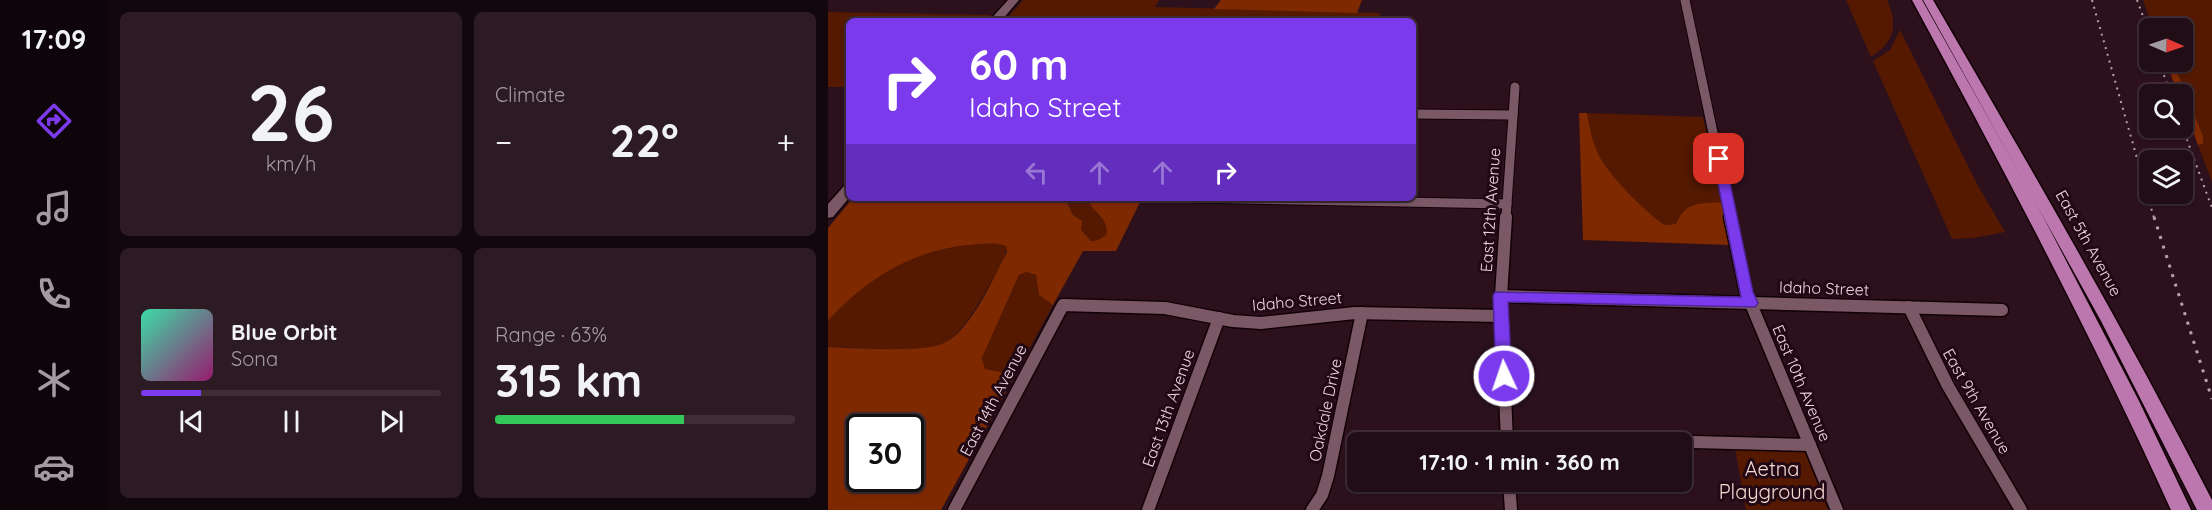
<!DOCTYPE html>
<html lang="en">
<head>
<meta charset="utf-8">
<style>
	:root { --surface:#210d16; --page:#2d1b23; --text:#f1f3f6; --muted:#a29ca1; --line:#3e2d35; --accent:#7c3aed }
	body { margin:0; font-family:Quicksand,sans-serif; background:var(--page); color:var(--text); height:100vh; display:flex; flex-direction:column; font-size:22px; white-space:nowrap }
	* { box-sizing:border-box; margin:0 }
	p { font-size:20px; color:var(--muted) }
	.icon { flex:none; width:33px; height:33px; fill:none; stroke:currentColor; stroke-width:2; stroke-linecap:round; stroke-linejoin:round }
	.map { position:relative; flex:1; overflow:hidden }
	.details { display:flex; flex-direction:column; gap:12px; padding:12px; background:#12070c; width:720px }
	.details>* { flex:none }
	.top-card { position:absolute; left:18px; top:18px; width:570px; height:183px; border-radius:9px; box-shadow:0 2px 4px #0004,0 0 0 2px var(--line); background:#7c3aed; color:#fff; overflow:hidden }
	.needle { width:39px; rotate:92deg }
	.controls { position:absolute; left:1311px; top:18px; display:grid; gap:12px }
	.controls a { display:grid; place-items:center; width:54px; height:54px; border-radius:9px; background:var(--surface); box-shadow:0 2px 4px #0004,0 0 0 2px var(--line); font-size:30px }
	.speed { position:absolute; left:18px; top:414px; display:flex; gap:12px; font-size:30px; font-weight:700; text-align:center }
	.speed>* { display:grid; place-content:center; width:78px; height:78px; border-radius:50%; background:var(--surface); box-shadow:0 2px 4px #0004,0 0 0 2px var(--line); line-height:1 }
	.speed .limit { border:3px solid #111; border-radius:9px; background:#fff; color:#111 }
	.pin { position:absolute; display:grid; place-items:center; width:51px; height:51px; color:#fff; margin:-26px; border-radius:12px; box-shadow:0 3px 9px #0006 }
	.me { position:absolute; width:66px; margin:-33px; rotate:357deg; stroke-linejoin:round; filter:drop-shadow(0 0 4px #0008) }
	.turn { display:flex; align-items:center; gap:21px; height:126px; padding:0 24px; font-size:27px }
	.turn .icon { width:78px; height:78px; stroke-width:2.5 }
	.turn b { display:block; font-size:42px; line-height:51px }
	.lanes { display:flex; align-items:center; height:57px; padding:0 24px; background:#0003; justify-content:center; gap:30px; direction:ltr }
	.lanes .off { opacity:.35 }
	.big { font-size:45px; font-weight:800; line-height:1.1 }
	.details .card { flex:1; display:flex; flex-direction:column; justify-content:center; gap:9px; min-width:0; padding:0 21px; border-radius:9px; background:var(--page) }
	.details .dial { align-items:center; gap:0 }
	.dial b { font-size:78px; line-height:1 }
	.song { display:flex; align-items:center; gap:18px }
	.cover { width:72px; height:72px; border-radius:9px; background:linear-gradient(135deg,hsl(160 70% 55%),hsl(320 70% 35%)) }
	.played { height:6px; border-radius:3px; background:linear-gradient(90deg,var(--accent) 20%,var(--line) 20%) }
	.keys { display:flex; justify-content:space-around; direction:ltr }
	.heat { display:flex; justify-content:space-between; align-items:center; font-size:33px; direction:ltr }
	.charge { height:9px; border-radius:4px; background:linear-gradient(90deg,#34c759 63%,var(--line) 0) }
	.details .tiles { flex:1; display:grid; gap:12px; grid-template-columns:repeat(2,1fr) }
	.trip { position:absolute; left:519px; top:432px; width:345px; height:60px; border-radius:9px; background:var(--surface); box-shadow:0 2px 4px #0004,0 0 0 2px var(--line); font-weight:800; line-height:60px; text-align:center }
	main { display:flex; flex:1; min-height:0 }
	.tab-bar { display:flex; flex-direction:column; width:108px; justify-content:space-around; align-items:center; background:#0d0509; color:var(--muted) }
	.tab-bar .icon { width:42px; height:42px }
	.tab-bar .selected { color:var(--accent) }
	.tab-bar b { font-size:27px; color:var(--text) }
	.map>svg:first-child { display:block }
</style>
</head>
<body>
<main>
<nav class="tab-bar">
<b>17:09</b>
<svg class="icon selected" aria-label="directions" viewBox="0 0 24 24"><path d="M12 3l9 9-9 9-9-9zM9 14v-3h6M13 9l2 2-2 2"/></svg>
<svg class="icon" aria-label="music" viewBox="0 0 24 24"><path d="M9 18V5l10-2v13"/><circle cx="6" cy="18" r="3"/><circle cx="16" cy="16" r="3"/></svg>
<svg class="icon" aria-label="phone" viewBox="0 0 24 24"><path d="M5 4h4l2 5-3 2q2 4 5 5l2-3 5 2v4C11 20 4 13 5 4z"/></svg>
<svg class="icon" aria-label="climate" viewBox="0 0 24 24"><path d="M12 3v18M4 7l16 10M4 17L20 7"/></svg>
<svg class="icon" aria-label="car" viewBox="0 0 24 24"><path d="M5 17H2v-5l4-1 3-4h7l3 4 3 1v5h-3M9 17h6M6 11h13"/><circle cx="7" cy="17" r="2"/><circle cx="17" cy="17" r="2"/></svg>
</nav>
<section class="details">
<div class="tiles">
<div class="card dial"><b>26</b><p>km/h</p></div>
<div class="card"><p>Climate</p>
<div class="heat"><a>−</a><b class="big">22°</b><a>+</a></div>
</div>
<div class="card">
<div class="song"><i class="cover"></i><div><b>Blue Orbit</b><p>Sona</p></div></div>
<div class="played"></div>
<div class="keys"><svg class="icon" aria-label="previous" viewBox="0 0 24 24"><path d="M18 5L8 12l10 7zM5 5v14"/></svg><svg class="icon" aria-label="pause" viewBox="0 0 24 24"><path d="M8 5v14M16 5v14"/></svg><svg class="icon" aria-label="next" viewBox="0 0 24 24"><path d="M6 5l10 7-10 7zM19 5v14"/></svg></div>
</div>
<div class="card"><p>Range · 63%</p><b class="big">315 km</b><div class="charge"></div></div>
</div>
</section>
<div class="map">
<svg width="1384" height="510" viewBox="0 0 1384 510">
	<rect width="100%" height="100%" fill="#2c111d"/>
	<g fill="#541900">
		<path d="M 195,0 L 331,0 L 327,7 L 552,13 L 550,21 L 177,21 Z"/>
		<path d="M 1018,0 L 1059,0 C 1070,25 1067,41 1043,57 Z"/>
		<path d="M 1315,0 L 1384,0 L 1384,182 L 1370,145 L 1375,144 L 1375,136 L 1345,62 L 1354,62 L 1354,28 L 1325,28 Z"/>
		<path d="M 0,12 L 163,15 L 158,21 L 21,21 L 21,87 L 0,87 Z"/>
		<path d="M 1072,30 L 1150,186 L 1177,232 L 1146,238 L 1124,239 L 1045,61 L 1062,50 Z"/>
		<path d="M 759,113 L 875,117 L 893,202 C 874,203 856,204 848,224 L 836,225 C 813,207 789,184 773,159 C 765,146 762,129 759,113 Z"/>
		<path d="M 237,198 L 259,198 C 263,213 282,218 278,235 L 270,240 L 262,241 L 252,230 Z"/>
		<path d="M 170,243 L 178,245 C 180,261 165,278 158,291 C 147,309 137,329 119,342 C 102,354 24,347 0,347 L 0,321 C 50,265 95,246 170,243 Z"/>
		<path d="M 198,272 L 208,275 L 211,295 L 225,305 L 187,375 L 156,369 L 154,358 L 191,275 Z"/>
		<path d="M 907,448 L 976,450 L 1000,510 L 918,510 Z"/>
	</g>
	<g fill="#7e2900" fill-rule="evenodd">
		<path d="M 393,0 L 534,0 L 529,13 L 386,9 Z"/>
		<path d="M 1338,62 L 1345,62 L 1375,136 L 1375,144 L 1370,145 L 1355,105 L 1354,94 L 1350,94 Z"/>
		<path d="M 751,113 L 759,113 C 762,129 765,146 773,159 C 789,184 813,207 836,225 L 848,224 C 858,201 871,204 893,202 L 902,245 L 755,240 Z"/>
		<path d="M 25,198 L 237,198 L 245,215 L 254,221 L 253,230 L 263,241 L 270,240 L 278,235 C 282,218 263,212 259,198 L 314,198 L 288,251 L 255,251 L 225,305 L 211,295 L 208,275 L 198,272 L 191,275 L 154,358 L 157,369 L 187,375 L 113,510 L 0,510 L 0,347 C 25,348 96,353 116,343 C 142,332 166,277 179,252 L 178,246 C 167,242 154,244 142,245 C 84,250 38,279 0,321 L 0,228 ZM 32,428 L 82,428 L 82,478 L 32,478 Z"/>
	</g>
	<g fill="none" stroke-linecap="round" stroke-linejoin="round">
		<g stroke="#130007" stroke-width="11">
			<g id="street-far1">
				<path d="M 857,0 L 903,218"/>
				<path d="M 585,114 L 685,115"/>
				<path d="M 367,198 L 679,204"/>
				<path d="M 678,218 L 687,87"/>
			</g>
		</g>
		<g stroke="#130007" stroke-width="15">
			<g id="street">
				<path d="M 678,217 L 673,296 L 679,442"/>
				<path d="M 902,217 L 918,292 L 1009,510"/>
				<path d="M 673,296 L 1174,310"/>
				<path d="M 1081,307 L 1120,386 L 1193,510"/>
				<path d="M 679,437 L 982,445"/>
				<path d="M 681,482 L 683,510"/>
				<path d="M 126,510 L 235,305 L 337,308 L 405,321 L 433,323 L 527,313 L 672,316"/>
				<path d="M 320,510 L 391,318"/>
				<path d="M 484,510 L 494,495 L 500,476 L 534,313"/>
			</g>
		</g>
		<g stroke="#130007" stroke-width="3">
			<g id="secondary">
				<path d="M 180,0 L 191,0 L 173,21 L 161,21 Z"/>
				<path d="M 21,184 L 21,198 L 5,217 L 0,218 L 0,204 L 16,186 Z"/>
			</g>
		</g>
		<g stroke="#130007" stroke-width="3">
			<g id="primary">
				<path d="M 1084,0 L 1094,0 L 1206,199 L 1311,401 L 1363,510 L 1343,510 C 1264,336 1175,168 1084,0 Z"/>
				<path d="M 1095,0 L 1105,0 C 1201,165 1297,330 1384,500 L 1384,510 L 1369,510 L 1273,321 Z"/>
			</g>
		</g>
		<use href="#street-far1" stroke="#7a5865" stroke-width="9"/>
		<use href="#street" stroke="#7a5865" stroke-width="12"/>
		<use href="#secondary" fill="#7a5865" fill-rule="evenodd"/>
		<use href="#primary" fill="#bc78ae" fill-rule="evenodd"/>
		<g stroke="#b7a1aa" stroke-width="2" stroke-dasharray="2 5" stroke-linecap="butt">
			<path d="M 1264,0 L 1326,218"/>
			<path d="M 1309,0 L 1322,35"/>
			<path d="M 1331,62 L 1343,94"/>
			<path d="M 1354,126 L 1384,208"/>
		</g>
		<path stroke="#b7a1aa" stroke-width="3" stroke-dasharray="3 7" stroke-linecap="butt" d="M 1326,217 L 1384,399"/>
	</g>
	<path fill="#7c3aed" stroke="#51269a" stroke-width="1.5" d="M 891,155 L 897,159 L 925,292 L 930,303 L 927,307 L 680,302 L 684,376 L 681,381 L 676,383 L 670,381 L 668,376 L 665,296 L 667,292 L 913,297 L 885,159 Z"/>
	<g text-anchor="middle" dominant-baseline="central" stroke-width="6" stroke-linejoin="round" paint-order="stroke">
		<g font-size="16" fill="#ebd6de" stroke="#220814">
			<text transform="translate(662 210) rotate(-86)">East 12th Avenue</text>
			<text transform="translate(1261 243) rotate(61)">East 5th Avenue</text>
			<text transform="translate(996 288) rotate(2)">Idaho Street</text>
			<text transform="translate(469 301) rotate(-5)">Idaho Street</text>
			<text transform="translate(974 383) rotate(67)">East 10th Avenue</text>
			<text transform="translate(165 400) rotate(-62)">East 14th Avenue</text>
			<text transform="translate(1149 401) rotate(60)">East 9th Avenue</text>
			<text transform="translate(340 408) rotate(-70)">East 13th Avenue</text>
			<text transform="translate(497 410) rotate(-78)">Oakdale Drive</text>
		</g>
		<g font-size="20" fill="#f3d9d0" stroke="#220814">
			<text x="944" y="468">Aetna<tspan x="944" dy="23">Playground</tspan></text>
		</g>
	</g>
</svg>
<div class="controls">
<a><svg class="needle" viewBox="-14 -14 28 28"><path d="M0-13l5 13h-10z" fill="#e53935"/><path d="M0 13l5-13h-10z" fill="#a29ca1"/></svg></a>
<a><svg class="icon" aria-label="search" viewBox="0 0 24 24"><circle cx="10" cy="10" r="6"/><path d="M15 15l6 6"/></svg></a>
<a><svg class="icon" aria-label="layers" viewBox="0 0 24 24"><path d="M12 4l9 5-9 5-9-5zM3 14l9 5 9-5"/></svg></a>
</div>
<div class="speed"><div class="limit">30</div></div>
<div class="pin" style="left:891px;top:159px;background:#d93025"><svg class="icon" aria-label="arrive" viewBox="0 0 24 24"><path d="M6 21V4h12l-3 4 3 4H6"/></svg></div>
<svg class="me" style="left:676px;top:376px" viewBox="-20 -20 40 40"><circle r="17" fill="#7c3aed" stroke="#fff" stroke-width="3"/><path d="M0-11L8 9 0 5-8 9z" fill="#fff"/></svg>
<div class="trip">17:10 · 1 min · 360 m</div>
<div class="top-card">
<div class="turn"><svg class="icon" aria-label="right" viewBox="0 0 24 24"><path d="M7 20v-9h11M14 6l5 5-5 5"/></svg><div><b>60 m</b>Idaho Street</div></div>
<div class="lanes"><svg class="icon off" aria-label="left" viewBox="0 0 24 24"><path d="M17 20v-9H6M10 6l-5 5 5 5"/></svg><svg class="icon off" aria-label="ahead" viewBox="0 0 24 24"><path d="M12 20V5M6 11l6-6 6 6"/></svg><svg class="icon off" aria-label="ahead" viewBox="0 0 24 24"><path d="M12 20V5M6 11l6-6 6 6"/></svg><svg class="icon" aria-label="right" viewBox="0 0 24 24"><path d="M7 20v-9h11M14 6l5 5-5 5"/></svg></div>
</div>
</div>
</main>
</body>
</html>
